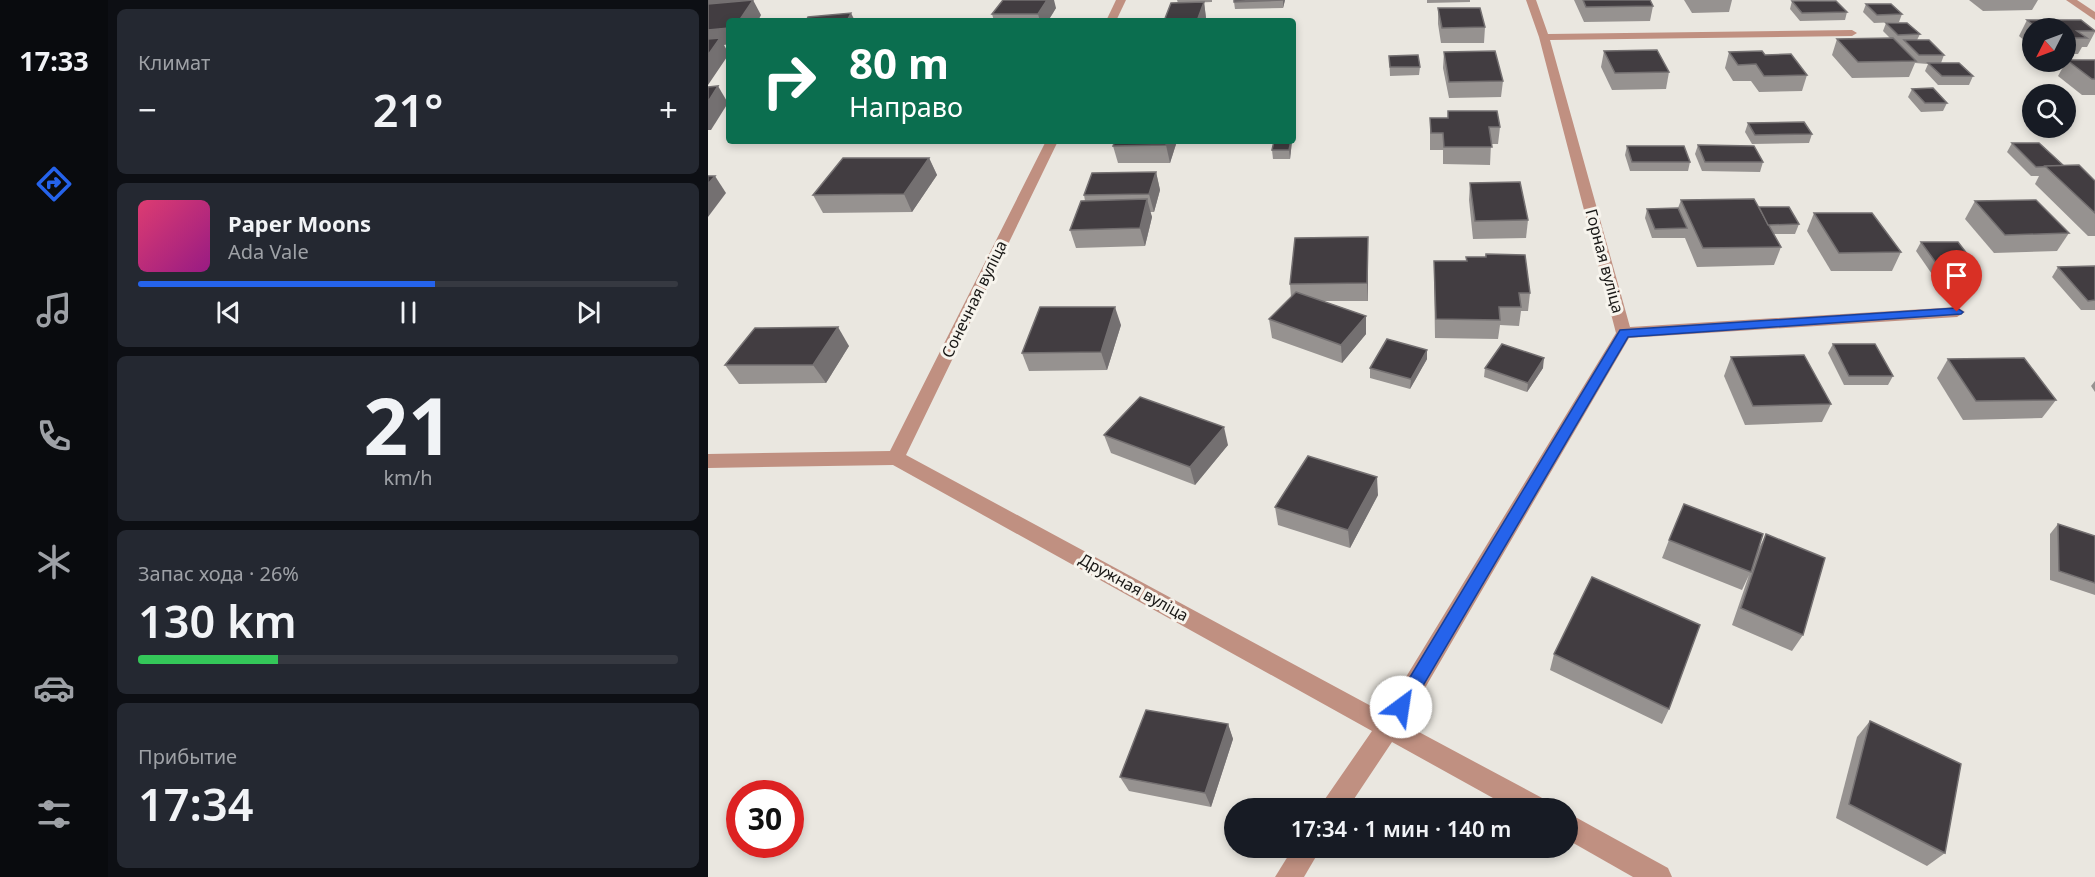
<!DOCTYPE html>
<html lang="ru">
<head>
<meta charset="utf-8">
<style>
	:root { --surface:#171b24; --page:#242831; --text:#f1f3f6; --muted:#9ea1a6; --line:#363941; --accent:#2563eb }
	body { margin:0; font-family:"Noto Sans",sans-serif; background:var(--page); color:var(--text); height:100vh; display:flex; flex-direction:column; font-size:22px; white-space:nowrap }
	* { box-sizing:border-box; margin:0 }
	p { font-size:20px; color:var(--muted) }
	.icon { flex:none; width:33px; height:33px; fill:none; stroke:currentColor; stroke-width:2; stroke-linecap:round; stroke-linejoin:round }
	.map { position:relative; flex:1; overflow:hidden }
	.drawer { display:flex; flex-direction:column; gap:9px; padding:9px; background:#0d0f14; width:600px }
	.drawer>* { flex:none }
	.banner { position:absolute; left:18px; top:18px; width:570px; height:126px; border-radius:6px; box-shadow:0 3px 9px #0003; background:#0b6e4f; color:#fff; overflow:hidden }
	.needle { width:39px; rotate:228deg }
	.controls { position:absolute; left:1314px; top:18px; display:grid; gap:12px }
	.controls a { display:grid; place-items:center; width:54px; height:54px; border-radius:50%; background:var(--surface); box-shadow:0 3px 9px #0003; font-size:30px }
	.speed { position:absolute; left:18px; top:780px; display:flex; gap:12px; font-size:30px; font-weight:700; text-align:center }
	.speed>* { display:grid; place-content:center; width:78px; height:78px; border-radius:50%; background:var(--surface); box-shadow:0 3px 9px #0003; line-height:1 }
	.speed .limit { border:9px solid #d22; background:#fff; color:#111 }
	.pin { position:absolute; display:grid; place-items:center; width:51px; height:51px; color:#fff; margin:-62px -26px; border-radius:50% 50% 50% 0; rotate:-45deg; box-shadow:0 0 6px #0007 }
	.pin .icon { rotate:45deg }
	.me { position:absolute; width:66px; margin:-33px; rotate:31deg; stroke-linejoin:round; filter:drop-shadow(0 0 4px #0008) }
	.turn { display:flex; align-items:center; gap:21px; height:126px; padding:0 24px; font-size:27px }
	.turn .icon { width:78px; height:78px; stroke-width:2.5 }
	.turn b { display:block; font-size:42px; line-height:51px }
	.big { font-size:45px; font-weight:600; line-height:1.1 }
	.drawer .widget { flex:1; display:flex; flex-direction:column; justify-content:center; gap:9px; min-width:0; padding:0 21px; border-radius:9px; background:var(--page) }
	.drawer .dial { align-items:center; gap:0 }
	.dial b { font-size:78px; line-height:1 }
	.song { display:flex; align-items:center; gap:18px }
	.cover { width:72px; height:72px; border-radius:9px; background:linear-gradient(135deg,hsl(340 70% 55%),hsl(310 70% 35%)) }
	.played { height:6px; border-radius:3px; background:linear-gradient(90deg,var(--accent) 55%,var(--line) 55%) }
	.keys { display:flex; justify-content:space-around; direction:ltr }
	.heat { display:flex; justify-content:space-between; align-items:center; font-size:33px; direction:ltr }
	.charge { height:9px; border-radius:4px; background:linear-gradient(90deg,#34c759 26%,var(--line) 0) }
	.trip { position:absolute; left:516px; top:798px; width:354px; height:60px; border-radius:30px; background:var(--surface); box-shadow:0 3px 9px #0003; font-weight:600; line-height:60px; text-align:center }
	main { display:flex; flex:1; min-height:0 }
	.tab-bar { display:flex; flex-direction:column; width:108px; justify-content:space-around; align-items:center; background:#090b0e; color:var(--muted) }
	.tab-bar .icon { width:42px; height:42px }
	.tab-bar .selected { color:var(--accent) }
	.tab-bar b { font-size:27px; color:var(--text) }
	.map>svg:first-child { display:block }
</style>
</head>
<body>
<main>
<nav class="tab-bar">
<b>17:33</b>
<svg class="icon selected" aria-label="directions" viewBox="0 0 24 24"><path d="M12 3l9 9-9 9-9-9zM9 14v-3h6M13 9l2 2-2 2"/></svg>
<svg class="icon" aria-label="music" viewBox="0 0 24 24"><path d="M9 18V5l10-2v13"/><circle cx="6" cy="18" r="3"/><circle cx="16" cy="16" r="3"/></svg>
<svg class="icon" aria-label="phone" viewBox="0 0 24 24"><path d="M5 4h4l2 5-3 2q2 4 5 5l2-3 5 2v4C11 20 4 13 5 4z"/></svg>
<svg class="icon" aria-label="climate" viewBox="0 0 24 24"><path d="M12 3v18M4 7l16 10M4 17L20 7"/></svg>
<svg class="icon" aria-label="car" viewBox="0 0 24 24"><path d="M5 17H2v-5l4-1 3-4h7l3 4 3 1v5h-3M9 17h6M6 11h13"/><circle cx="7" cy="17" r="2"/><circle cx="17" cy="17" r="2"/></svg>
<svg class="icon" aria-label="filters" viewBox="0 0 24 24"><path d="M4 7h16M4 17h16"/><circle cx="9" cy="7" r="2"/><circle cx="15" cy="17" r="2"/></svg>
</nav>
<section class="drawer">
<div class="widget"><p>Климат</p>
<div class="heat"><a>−</a><b class="big">21°</b><a>+</a></div>
</div>
<div class="widget">
<div class="song"><i class="cover"></i><div><b>Paper Moons</b><p>Ada Vale</p></div></div>
<div class="played"></div>
<div class="keys"><svg class="icon" aria-label="previous" viewBox="0 0 24 24"><path d="M18 5L8 12l10 7zM5 5v14"/></svg><svg class="icon" aria-label="pause" viewBox="0 0 24 24"><path d="M8 5v14M16 5v14"/></svg><svg class="icon" aria-label="next" viewBox="0 0 24 24"><path d="M6 5l10 7-10 7zM19 5v14"/></svg></div>
</div>
<div class="widget dial"><b>21</b><p>km/h</p></div>
<div class="widget"><p>Запас хода · 26%</p><b class="big">130 km</b><div class="charge"></div></div>
<div class="widget"><p>Прибытие</p><b class="big">17:34</b></div>
</section>
<div class="map">
<svg width="1387" height="877" viewBox="0 0 1387 877">
	<rect width="100%" height="100%" fill="#eae7e0"/>
	<g fill="none" stroke-linecap="round" stroke-linejoin="round">
		<g fill="#c09081" fill-rule="evenodd">
			<path d="M 408,0 L 418,0 L 408,21 L 398,21 Z"/>
			<path d="M 818,0 L 828,0 L 840,34 L 1144,30 L 1149,33 L 1144,36 L 842,40 L 922,327 L 1249,307 L 1257,312 L 1249,317 L 921,338 L 696,724 L 836,799 L 839,808 L 803,808 L 684,742 L 640,808 L 614,808 L 617,799 L 664,731 L 185,465 L 0,468 L 0,454 L 182,451 L 338,141 L 350,141 L 198,455 L 676,713 L 908,333 L 831,37 Z"/>
			<path d="M 1358,0 L 1369,0 L 1387,12 L 1387,20 Z"/>
			<path d="M 860,813 L 960,868 L 964,877 L 925,877 L 860,840 Z"/>
			<path d="M 585,848 L 613,848 L 596,877 L 567,877 Z"/>
		</g>
	</g>
	<g fill="#969290">
		<path d="M 469,0 L 504,0 L 504,2 L 478,3 L 496,2 L 498,18 L 470,3 Z"/>
		<path d="M 577,0 L 575,8 L 527,9 L 526,2 Z"/>
		<path d="M 719,0 L 762,0 L 762,2 L 719,3 Z"/>
		<path d="M 866,0 L 942,0 L 945,6 L 942,21 L 876,22 Z"/>
		<path d="M 976,0 L 1024,0 L 1021,12 L 984,13 Z"/>
		<path d="M 1261,0 L 1330,0 L 1324,10 L 1275,11 Z"/>
		<path d="M 1084,1 L 1139,12 L 1137,20 L 1092,21 L 1082,9 Z"/>
		<path d="M 1158,4 L 1194,14 L 1191,22 L 1166,23 L 1155,12 Z"/>
		<path d="M 348,8 L 340,21 L 286,21 L 284,14 Z"/>
		<path d="M 730,8 L 777,27 L 776,43 L 733,43 L 730,24 Z"/>
		<path d="M 1319,20 L 1387,30 L 1387,32 L 1379,47 L 1374,47 L 1370,54 L 1358,54 L 1358,28 L 1324,28 L 1324,47 L 1311,36 Z"/>
		<path d="M 1178,23 L 1212,34 L 1209,40 L 1236,55 L 1233,63 L 1265,76 L 1261,85 L 1230,85 L 1217,71 L 1220,64 L 1207,63 L 1201,77 L 1144,78 L 1124,55 L 1129,39 L 1182,38 L 1175,31 Z"/>
		<path d="M 896,51 L 961,72 L 958,89 L 904,90 L 893,67 Z"/>
		<path d="M 736,52 L 795,81 L 793,97 L 741,98 L 735,68 Z"/>
		<path d="M 1021,52 L 1057,55 L 1099,75 L 1094,91 L 1051,92 L 1043,81 L 1025,81 L 1017,68 Z"/>
		<path d="M 681,56 L 712,67 L 711,75 L 682,76 Z"/>
		<path d="M 1359,60 L 1387,60 L 1387,95 L 1374,95 L 1350,76 Z"/>
		<path d="M 1204,89 L 1239,103 L 1235,111 L 1213,112 L 1200,97 Z"/>
		<path d="M 740,111 L 792,127 L 790,144 L 783,144 L 782,165 L 735,164 L 735,150 L 722,150 L 722,118 L 740,118 Z"/>
		<path d="M 1040,123 L 1104,134 L 1101,143 L 1044,144 L 1037,132 Z"/>
		<path d="M 220,141 L 266,141 L 221,142 Z"/>
		<path d="M 407,141 L 469,141 L 462,163 L 410,163 L 405,146 Z"/>
		<path d="M 584,141 L 582,159 L 565,159 L 564,150 Z"/>
		<path d="M 1304,143 L 1356,166 L 1387,181 L 1387,236 L 1380,236 L 1327,184 L 1331,176 L 1323,176 L 1299,152 Z"/>
		<path d="M 990,145 L 1055,162 L 1052,172 L 994,171 L 987,154 Z"/>
		<path d="M 919,146 L 982,162 L 980,171 L 922,171 L 917,155 Z"/>
		<path d="M 221,158 L 229,175 L 204,212 L 115,213 L 105,195 Z"/>
		<path d="M 448,172 L 452,190 L 446,212 L 442,212 L 444,217 L 437,246 L 368,248 L 362,230 L 377,201 L 376,195 Z"/>
		<path d="M 762,183 L 820,220 L 818,238 L 765,239 L 761,200 Z"/>
		<path d="M 973,200 L 1051,207 L 1091,224 L 1087,234 L 1065,234 L 1073,247 L 1066,265 L 989,267 L 977,238 L 944,238 L 937,218 L 939,209 L 970,208 Z"/>
		<path d="M 1267,201 L 1361,233 L 1349,251 L 1286,253 L 1257,219 Z"/>
		<path d="M 1106,213 L 1193,252 L 1184,271 L 1123,271 L 1099,231 Z"/>
		<path d="M 660,237 L 660,301 L 615,301 L 658,316 L 658,334 L 634,363 L 564,338 L 561,319 L 583,297 L 582,284 Z"/>
		<path d="M 1213,242 L 1269,267 L 1264,277 L 1226,277 L 1208,251 Z"/>
		<path d="M 778,254 L 822,293 L 820,311 L 813,311 L 811,326 L 792,325 L 790,339 L 727,338 L 726,279 L 726,261 L 758,261 L 777,257 Z"/>
		<path d="M 1387,266 L 1387,310 L 1373,310 L 1344,277 L 1350,267 Z"/>
		<path d="M 413,325 L 399,370 L 321,371 L 314,353 Z"/>
		<path d="M 1125,344 L 1185,376 L 1180,385 L 1136,385 L 1120,353 Z"/>
		<path d="M 141,346 L 118,383 L 31,384 L 17,365 Z"/>
		<path d="M 719,350 L 719,359 L 702,389 L 662,378 L 662,368 Z"/>
		<path d="M 1023,357 L 1123,404 L 1114,422 L 1037,425 L 1016,376 Z"/>
		<path d="M 1240,359 L 1348,400 L 1334,418 L 1255,420 L 1229,378 Z"/>
		<path d="M 777,368 L 835,368 L 819,392 L 776,377 Z"/>
		<path d="M 1387,381 L 1387,392 L 1383,386 Z"/>
		<path d="M 396,435 L 520,445 L 487,485 L 403,453 Z"/>
		<path d="M 670,495 L 642,548 L 570,525 L 567,507 Z"/>
		<path d="M 1350,524 L 1387,536 L 1387,595 L 1342,580 L 1342,534 Z"/>
		<path d="M 1058,534 L 1095,635 L 1084,651 L 1024,625 L 1041,575 L 1034,590 L 954,558 L 961,540 L 1050,550 Z"/>
		<path d="M 846,654 L 961,709 L 954,724 L 842,670 Z"/>
		<path d="M 1162,721 L 1237,853 L 1219,866 L 1128,818 L 1149,737 Z"/>
		<path d="M 520,724 L 525,739 L 503,807 L 421,791 L 412,777 Z"/>
	</g>
	<g fill="#747071">
		<path d="M 0,0 L 45,0 L 53,15 L 50,21 L 31,21 L 0,11 Z"/>
		<path d="M 339,0 L 346,0 L 348,8 L 340,21 L 332,21 L 330,14 Z"/>
		<path d="M 575,0 L 577,0 L 575,8 Z"/>
		<path d="M 496,2 L 498,18 L 497,21 L 489,21 Z"/>
		<path d="M 143,13 L 147,21 L 139,21 Z"/>
		<path d="M 21,28 L 21,44 L 16,45 L 21,54 L 0,85 L 0,30 Z"/>
		<path d="M 10,86 L 20,103 L 3,130 L 0,130 L 0,102 Z"/>
		<path d="M 459,141 L 469,141 L 462,163 L 458,145 Z"/>
		<path d="M 583,141 L 584,141 L 582,159 L 581,150 Z"/>
		<path d="M 221,158 L 229,175 L 204,212 L 196,194 Z"/>
		<path d="M 448,172 L 452,190 L 446,212 L 441,194 Z"/>
		<path d="M 7,176 L 18,193 L 0,217 L 0,184 Z"/>
		<path d="M 439,199 L 444,217 L 437,246 L 432,228 Z"/>
		<path d="M 660,237 L 660,301 L 659,283 Z"/>
		<path d="M 407,307 L 413,325 L 399,370 L 393,352 Z"/>
		<path d="M 658,316 L 658,334 L 634,363 L 633,345 Z"/>
		<path d="M 130,327 L 141,346 L 118,383 L 105,365 Z"/>
		<path d="M 719,350 L 719,359 L 702,389 L 703,379 Z"/>
		<path d="M 836,358 L 835,368 L 819,392 L 820,383 Z"/>
		<path d="M 516,427 L 520,445 L 487,485 L 482,467 Z"/>
		<path d="M 669,477 L 670,495 L 642,548 L 640,530 Z"/>
		<path d="M 520,724 L 525,739 L 503,807 L 497,793 Z"/>
	</g>
	<g fill="#423d41" stroke="#747071" stroke-width="1.5">
		<path d="M 45,0 L 31,21 L 21,21 L 21,28 L 0,30 L 0,4 Z"/>
		<path d="M 295,0 L 339,0 L 330,14 L 284,14 Z"/>
		<path d="M 526,0 L 575,0 L 526,2 Z"/>
		<path d="M 875,0 L 942,0 L 945,6 L 878,7 Z"/>
		<path d="M 1084,1 L 1128,1 L 1139,12 L 1094,13 Z"/>
		<path d="M 496,2 L 489,21 L 456,21 L 463,3 Z"/>
		<path d="M 1158,4 L 1183,4 L 1194,14 L 1169,15 Z"/>
		<path d="M 730,8 L 772,8 L 777,27 L 734,28 Z"/>
		<path d="M 143,13 L 139,21 L 98,21 L 100,17 Z"/>
		<path d="M 1319,20 L 1373,20 L 1387,31 L 1369,31 L 1379,38 L 1358,38 L 1358,28 L 1329,28 Z"/>
		<path d="M 1178,23 L 1199,23 L 1212,34 L 1190,35 Z"/>
		<path d="M 12,38 L 0,55 L 0,39 Z"/>
		<path d="M 1185,38 L 1208,61 L 1150,62 L 1129,39 Z"/>
		<path d="M 1196,40 L 1221,40 L 1236,55 L 1211,55 Z"/>
		<path d="M 949,50 L 961,72 L 907,73 L 896,51 Z"/>
		<path d="M 787,51 L 795,81 L 741,82 L 736,52 Z"/>
		<path d="M 1054,51 L 1057,55 L 1083,54 L 1099,75 L 1056,76 L 1048,64 L 1030,65 L 1021,52 Z"/>
		<path d="M 710,55 L 712,67 L 682,67 L 681,56 Z"/>
		<path d="M 1359,60 L 1387,60 L 1387,79 L 1384,79 Z"/>
		<path d="M 1220,63 L 1251,63 L 1265,76 L 1234,76 Z"/>
		<path d="M 10,86 L 0,102 L 0,87 Z"/>
		<path d="M 1225,88 L 1239,103 L 1217,103 L 1204,89 Z"/>
		<path d="M 740,111 L 789,111 L 792,127 L 781,127 L 784,147 L 736,147 L 735,133 L 723,133 L 722,118 L 740,118 Z"/>
		<path d="M 1096,122 L 1104,134 L 1047,135 L 1040,123 Z"/>
		<path d="M 407,141 L 459,141 L 458,145 L 405,146 Z"/>
		<path d="M 566,141 L 583,141 L 581,150 L 564,150 Z"/>
		<path d="M 1304,143 L 1331,143 L 1356,166 L 1328,167 Z"/>
		<path d="M 990,145 L 1046,146 L 1055,162 L 997,162 Z"/>
		<path d="M 919,146 L 976,146 L 982,162 L 924,162 Z"/>
		<path d="M 135,158 L 221,158 L 196,194 L 105,195 Z"/>
		<path d="M 1371,165 L 1387,181 L 1387,213 L 1337,166 Z"/>
		<path d="M 448,172 L 441,194 L 376,195 L 384,173 Z"/>
		<path d="M 0,176 L 7,176 L 0,184 Z"/>
		<path d="M 812,182 L 820,220 L 767,221 L 762,183 Z"/>
		<path d="M 439,199 L 432,228 L 362,230 L 373,201 Z"/>
		<path d="M 1046,199 L 1073,247 L 995,248 L 973,200 Z"/>
		<path d="M 1328,200 L 1361,233 L 1297,235 L 1267,201 Z"/>
		<path d="M 1051,207 L 1081,207 L 1091,224 L 1060,225 Z"/>
		<path d="M 970,208 L 979,228 L 947,229 L 939,209 Z"/>
		<path d="M 1106,213 L 1164,213 L 1193,252 L 1131,253 Z"/>
		<path d="M 660,237 L 659,283 L 582,284 L 587,238 Z"/>
		<path d="M 1213,242 L 1250,242 L 1269,267 L 1231,267 Z"/>
		<path d="M 778,254 L 817,255 L 822,293 L 811,293 L 813,307 L 791,307 L 792,320 L 728,319 L 726,261 L 759,261 L 758,257 L 778,257 Z"/>
		<path d="M 1387,266 L 1387,300 L 1380,301 L 1350,267 Z"/>
		<path d="M 588,292 L 658,316 L 633,345 L 561,319 Z"/>
		<path d="M 332,307 L 407,307 L 393,352 L 314,353 Z"/>
		<path d="M 130,327 L 105,365 L 17,365 L 47,328 Z"/>
		<path d="M 679,339 L 719,350 L 703,379 L 662,368 Z"/>
		<path d="M 794,344 L 836,358 L 820,383 L 777,368 Z"/>
		<path d="M 1125,344 L 1167,344 L 1185,376 L 1141,376 Z"/>
		<path d="M 1096,355 L 1123,404 L 1045,406 L 1023,357 Z"/>
		<path d="M 1316,358 L 1348,400 L 1268,401 L 1240,359 Z"/>
		<path d="M 432,397 L 516,427 L 482,467 L 396,435 Z"/>
		<path d="M 600,456 L 669,477 L 640,530 L 567,507 Z"/>
		<path d="M 976,504 L 1055,534 L 1043,572 L 961,540 Z"/>
		<path d="M 1350,524 L 1387,536 L 1387,583 L 1351,571 Z"/>
		<path d="M 1058,534 L 1117,558 L 1095,635 L 1033,608 Z"/>
		<path d="M 884,577 L 992,625 L 961,709 L 846,654 Z"/>
		<path d="M 438,710 L 520,724 L 497,793 L 412,777 Z"/>
		<path d="M 1162,721 L 1253,764 L 1237,853 L 1141,804 Z"/>
	</g>
	<path fill="#2563eb" stroke="#184099" stroke-width="1.5" d="M 1249,308 L 1255,312 L 1253,314 L 920,337 L 699,713 L 693,716 L 687,713 L 684,707 L 687,702 L 912,330 Z"/>
	<g text-anchor="middle" dominant-baseline="central" stroke-width="6" stroke-linejoin="round" paint-order="stroke">
		<g font-size="16" fill="#191816" stroke="#f7f4ed">
			<text transform="translate(897 261) rotate(75)">Горная вуліца</text>
			<text transform="translate(266 299) rotate(-64)">Сонечная вуліца</text>
			<text transform="translate(426 587) rotate(29)">Дружная вуліца</text>
		</g>
	</g>
</svg>
<div class="controls">
<a><svg class="needle" viewBox="-14 -14 28 28"><path d="M0-13l5 13h-10z" fill="#e53935"/><path d="M0 13l5-13h-10z" fill="#9ea1a6"/></svg></a>
<a><svg class="icon" aria-label="search" viewBox="0 0 24 24"><circle cx="10" cy="10" r="6"/><path d="M15 15l6 6"/></svg></a>
</div>
<div class="speed"><div class="limit">30</div></div>
<div class="pin" style="left:1249px;top:312px;background:#d93025"><svg class="icon" aria-label="arrive" viewBox="0 0 24 24"><path d="M6 21V4h12l-3 4 3 4H6"/></svg></div>
<svg class="me" style="left:693px;top:707px" viewBox="-20 -20 40 40"><circle r="19" fill="#fff"/><path d="M0-13L10 11 0 6-10 11z" fill="#2563eb"/></svg>
<div class="trip">17:34 · 1 мин · 140 m</div>
<div class="banner">
<div class="turn"><svg class="icon" aria-label="right" viewBox="0 0 24 24"><path d="M7 20v-9h11M14 6l5 5-5 5"/></svg><div><b>80 m</b>Направо</div></div>
</div>
</div>
</main>
</body>
</html>
